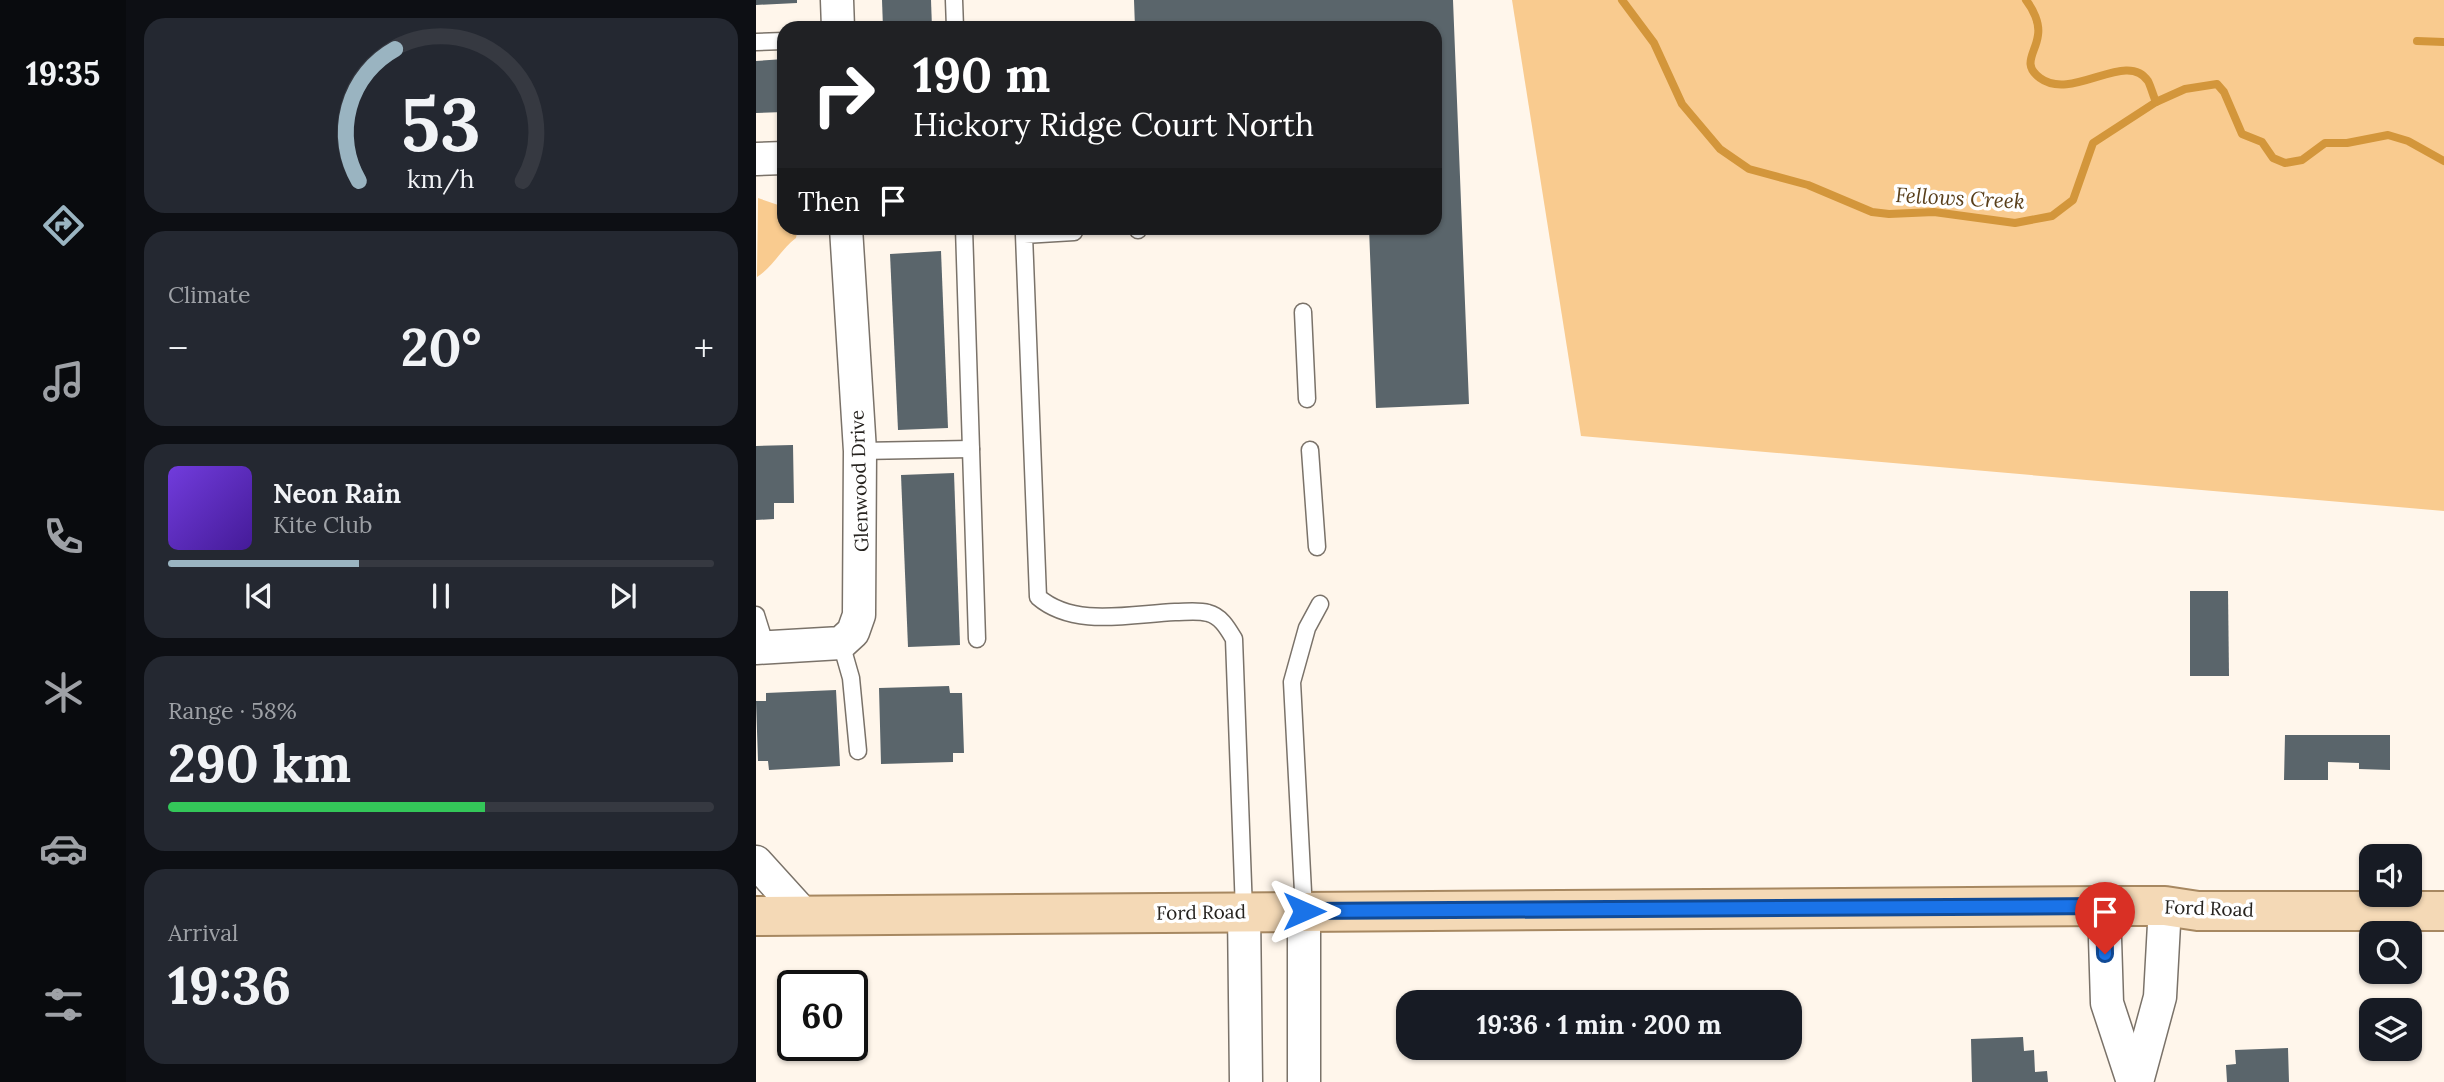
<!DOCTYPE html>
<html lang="en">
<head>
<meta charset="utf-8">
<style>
	:root { --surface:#171b24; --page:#242831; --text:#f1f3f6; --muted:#9ea1a6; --line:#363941; --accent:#9ab4c1 }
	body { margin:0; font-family:Lora,serif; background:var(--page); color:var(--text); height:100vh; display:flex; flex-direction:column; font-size:26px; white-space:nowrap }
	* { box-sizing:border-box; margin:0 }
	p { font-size:23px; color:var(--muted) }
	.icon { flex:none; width:38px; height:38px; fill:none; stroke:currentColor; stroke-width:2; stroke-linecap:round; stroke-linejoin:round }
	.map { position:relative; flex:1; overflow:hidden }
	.details { display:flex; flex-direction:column; gap:18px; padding:18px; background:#0d0f14; width:630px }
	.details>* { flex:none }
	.top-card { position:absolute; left:21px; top:21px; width:665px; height:214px; border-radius:21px; box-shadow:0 2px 5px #0004; background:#202124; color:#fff; overflow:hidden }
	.tools { position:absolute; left:1603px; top:844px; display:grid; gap:14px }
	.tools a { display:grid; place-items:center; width:63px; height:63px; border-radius:14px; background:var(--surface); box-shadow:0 2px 5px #0004; font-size:35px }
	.speed { position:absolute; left:21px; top:970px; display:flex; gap:14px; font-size:35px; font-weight:700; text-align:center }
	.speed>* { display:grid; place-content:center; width:91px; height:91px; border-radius:50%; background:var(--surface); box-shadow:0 2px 5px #0004; line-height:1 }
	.speed .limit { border:4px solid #111; border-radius:10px; background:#fff; color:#111 }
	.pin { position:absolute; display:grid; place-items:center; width:60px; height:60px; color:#fff; margin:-72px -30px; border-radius:50% 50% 50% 0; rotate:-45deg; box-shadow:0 0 7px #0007 }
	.pin .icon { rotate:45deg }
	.me { position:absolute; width:77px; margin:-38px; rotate:90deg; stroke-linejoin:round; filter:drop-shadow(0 0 5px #0008) }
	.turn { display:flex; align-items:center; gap:24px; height:147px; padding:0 21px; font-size:32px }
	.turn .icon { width:91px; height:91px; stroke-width:2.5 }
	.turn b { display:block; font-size:49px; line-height:60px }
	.then { display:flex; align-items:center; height:66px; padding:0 21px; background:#0003; gap:14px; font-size:26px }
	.big { font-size:52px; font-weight:700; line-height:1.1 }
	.details .card { flex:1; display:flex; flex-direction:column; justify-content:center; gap:10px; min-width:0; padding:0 24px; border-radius:21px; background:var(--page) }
	.details .dial { align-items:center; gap:0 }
	.dial svg { height:182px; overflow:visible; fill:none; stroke:var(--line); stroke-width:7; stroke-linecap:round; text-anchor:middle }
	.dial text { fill:var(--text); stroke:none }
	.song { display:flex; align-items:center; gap:21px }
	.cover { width:84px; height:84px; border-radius:10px; background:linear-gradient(135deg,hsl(260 70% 55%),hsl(260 70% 35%)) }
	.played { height:7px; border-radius:4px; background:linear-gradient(90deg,var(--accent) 35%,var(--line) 35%) }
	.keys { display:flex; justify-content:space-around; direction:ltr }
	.heat { display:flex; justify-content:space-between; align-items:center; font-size:38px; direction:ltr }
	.charge { height:10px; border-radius:5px; background:linear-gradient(90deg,#34c759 58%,var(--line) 0) }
	.trip { position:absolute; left:640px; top:990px; width:406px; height:70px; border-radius:21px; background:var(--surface); box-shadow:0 2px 5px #0004; font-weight:700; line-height:70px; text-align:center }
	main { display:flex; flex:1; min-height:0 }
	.menu { display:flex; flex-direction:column; width:126px; justify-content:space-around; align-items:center; background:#090b0e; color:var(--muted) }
	.menu .icon { width:49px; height:49px }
	.menu .on { color:var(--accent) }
	.menu b { font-size:32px; color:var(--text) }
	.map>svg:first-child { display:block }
</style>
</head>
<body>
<main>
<nav class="menu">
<b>19:35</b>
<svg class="icon on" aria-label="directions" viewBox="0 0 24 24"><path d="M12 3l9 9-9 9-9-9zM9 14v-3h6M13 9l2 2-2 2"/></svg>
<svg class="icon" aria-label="music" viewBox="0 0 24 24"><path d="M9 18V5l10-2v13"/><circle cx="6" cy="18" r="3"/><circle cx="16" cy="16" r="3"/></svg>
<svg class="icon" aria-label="phone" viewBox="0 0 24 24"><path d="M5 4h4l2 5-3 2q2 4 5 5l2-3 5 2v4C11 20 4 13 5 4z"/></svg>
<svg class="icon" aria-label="climate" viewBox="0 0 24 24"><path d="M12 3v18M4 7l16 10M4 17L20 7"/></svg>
<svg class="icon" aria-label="car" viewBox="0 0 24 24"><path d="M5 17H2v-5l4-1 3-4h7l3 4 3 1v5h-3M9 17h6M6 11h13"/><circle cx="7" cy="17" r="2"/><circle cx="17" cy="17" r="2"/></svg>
<svg class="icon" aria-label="filters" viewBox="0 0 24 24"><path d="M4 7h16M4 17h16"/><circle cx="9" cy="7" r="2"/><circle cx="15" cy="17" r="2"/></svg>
</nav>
<section class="details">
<div class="card dial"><svg viewBox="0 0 100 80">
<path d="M14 69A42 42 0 1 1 86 69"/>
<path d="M14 69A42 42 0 0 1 30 11" stroke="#9ab4c1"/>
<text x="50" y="56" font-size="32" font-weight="700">53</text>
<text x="50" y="72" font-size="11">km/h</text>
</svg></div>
<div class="card"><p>Climate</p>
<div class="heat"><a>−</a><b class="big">20°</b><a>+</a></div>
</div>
<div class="card">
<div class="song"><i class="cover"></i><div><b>Neon Rain</b><p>Kite Club</p></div></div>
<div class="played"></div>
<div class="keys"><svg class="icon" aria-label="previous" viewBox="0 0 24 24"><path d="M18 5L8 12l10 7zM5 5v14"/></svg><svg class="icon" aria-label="pause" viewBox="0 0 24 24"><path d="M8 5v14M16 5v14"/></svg><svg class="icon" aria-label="next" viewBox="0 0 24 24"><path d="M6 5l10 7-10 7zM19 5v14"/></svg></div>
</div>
<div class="card"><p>Range · 58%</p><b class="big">290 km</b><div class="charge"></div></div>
<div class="card"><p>Arrival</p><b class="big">19:36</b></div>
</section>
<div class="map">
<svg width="1688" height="1082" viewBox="0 0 1688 1082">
	<rect width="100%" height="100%" fill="#fff6eb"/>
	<g fill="#f9cb8f">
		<path d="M 756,0 L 1688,0 L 1688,511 L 825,436 Z"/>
		<path d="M 2,198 L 28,207 L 28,228 L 42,228 L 40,238 C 25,249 17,267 1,277 Z"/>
	</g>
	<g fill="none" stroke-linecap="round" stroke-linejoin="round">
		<g stroke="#d3963b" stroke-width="8">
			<path d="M 866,0 L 898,43 L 926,104 L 964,149 L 993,169 L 1052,185 L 1116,212 L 1133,214 L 1178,212 L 1259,223 L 1296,216 L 1317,200 L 1337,143 L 1400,102 L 1429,89 L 1461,84 L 1468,92 L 1486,134 L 1506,142 L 1517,158 L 1529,163 L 1546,160 L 1569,143 L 1591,143 L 1632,135 L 1652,141 L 1688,161"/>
			<path d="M 1270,0 C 1277,9 1284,23 1282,35 C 1280,53 1265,64 1284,78 C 1316,102 1371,49 1392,81 C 1395,87 1397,95 1400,102"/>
			<path d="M 1661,41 L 1688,42"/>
		</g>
	</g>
	<g fill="#5a656b">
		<path d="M 0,0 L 41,0 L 41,3 L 0,5 Z"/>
		<path d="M 126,0 L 175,0 L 176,28 L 127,28 Z"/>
		<path d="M 378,0 L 697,0 L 713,404 L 620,408 L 613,228 L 679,228 L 679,28 L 379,28 Z"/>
		<path d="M 28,59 L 28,112 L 0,113 L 0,61 Z"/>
		<path d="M 136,228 L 186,228 L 186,230 L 136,232 Z"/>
		<path d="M 185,251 L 192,428 L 142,430 L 134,254 Z"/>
		<path d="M 37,445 L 38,503 L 18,503 L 18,519 L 0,520 L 0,446 Z"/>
		<path d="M 198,473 L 204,645 L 152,647 L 145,475 Z"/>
		<path d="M 1434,591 L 1472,591 L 1473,676 L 1434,676 Z"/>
		<path d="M 193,686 L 194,693 L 206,693 L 208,753 L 197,753 L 197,762 L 125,764 L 123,688 Z"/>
		<path d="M 80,690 L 84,766 L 13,770 L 12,761 L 2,761 L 0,701 L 10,701 L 10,693 Z"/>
		<path d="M 1529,735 L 1634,735 L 1634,770 L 1603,769 L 1603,763 L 1572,762 L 1572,780 L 1528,780 Z"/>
		<path d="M 1267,1037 L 1268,1051 L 1278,1050 L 1279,1072 L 1291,1071 L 1292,1082 L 1216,1082 L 1215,1039 Z"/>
		<path d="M 1532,1048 L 1533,1082 L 1471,1082 L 1470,1065 L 1480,1064 L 1479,1050 Z"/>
	</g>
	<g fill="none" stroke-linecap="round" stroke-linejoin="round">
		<g stroke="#7a7269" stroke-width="19">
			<g id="service">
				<path d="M 198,0 L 199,28"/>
				<path d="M 0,42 L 28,41"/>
				<path d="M 208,228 L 221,639"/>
				<path d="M 382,228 L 382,230"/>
				<path d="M 318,232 L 268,235 L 282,597 C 318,628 374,614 419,612 C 429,612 442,610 452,613 C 465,616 472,629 478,639 L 488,911"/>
				<path d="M 547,312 L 551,399"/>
				<path d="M 554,450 L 561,547"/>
				<path d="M 104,451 L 215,449"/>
				<path d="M 0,615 L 10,647"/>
				<path d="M 85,643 L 95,678 L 102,751"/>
				<path d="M 548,911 L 536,682 L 551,628 L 564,604"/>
			</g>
		</g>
		<g stroke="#7a7269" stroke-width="35">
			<g id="minor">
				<path d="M 81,0 L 82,28"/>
				<path d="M 0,159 L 28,158"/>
				<path d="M 0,648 L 85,643 L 97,632 L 103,615 L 104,451 L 90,228"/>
				<path d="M 0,862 L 49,916"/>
				<path d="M 1348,906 L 1351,1003 L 1377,1082"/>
				<path d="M 488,911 L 490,1082"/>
				<path d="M 548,911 L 548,1082"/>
				<path d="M 1381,1082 L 1404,997 L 1409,906"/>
			</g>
		</g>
		<g stroke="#a78861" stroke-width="42">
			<path id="primary" d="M 0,916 L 1348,906 L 1409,906 L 1442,911 L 1688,911"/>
		</g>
		<use href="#service" stroke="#fff" stroke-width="16"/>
		<use href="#minor" stroke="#fff" stroke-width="32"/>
		<use href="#primary" stroke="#f4d9b6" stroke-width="38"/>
	</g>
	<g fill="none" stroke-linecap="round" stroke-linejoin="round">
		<g stroke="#114b97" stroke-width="18">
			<path id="route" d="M 548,911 L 1348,906 L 1349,954"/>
		</g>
		<use href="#route" stroke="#1a73e8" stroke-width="12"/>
	</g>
	<g text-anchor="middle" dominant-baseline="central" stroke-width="7" stroke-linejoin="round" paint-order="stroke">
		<g font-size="19" fill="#26231f" stroke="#fff">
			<text transform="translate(103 481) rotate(-92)">Glenwood Drive</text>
			<text transform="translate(1453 908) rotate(2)">Ford Road</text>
			<text transform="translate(445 912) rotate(-1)">Ford Road</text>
		</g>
		<g font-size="21" font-style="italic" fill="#593f1b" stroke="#fff">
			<text transform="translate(1204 198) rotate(3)">Fellows Creek</text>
		</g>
	</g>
</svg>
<div class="tools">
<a><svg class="icon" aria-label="sound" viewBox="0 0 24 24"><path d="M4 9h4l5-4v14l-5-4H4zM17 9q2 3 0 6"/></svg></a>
<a><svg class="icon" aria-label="search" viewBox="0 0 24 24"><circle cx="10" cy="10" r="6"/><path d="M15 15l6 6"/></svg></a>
<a><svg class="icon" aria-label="layers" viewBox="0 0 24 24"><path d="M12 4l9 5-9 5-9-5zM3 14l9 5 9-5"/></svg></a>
</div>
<div class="speed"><div class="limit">60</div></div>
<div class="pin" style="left:1349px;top:954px;background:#d93025"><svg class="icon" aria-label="arrive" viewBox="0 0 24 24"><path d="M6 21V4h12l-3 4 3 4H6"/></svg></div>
<svg class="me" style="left:548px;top:911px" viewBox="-20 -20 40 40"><path d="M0-17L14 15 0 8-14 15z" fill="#1a73e8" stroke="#fff" stroke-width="4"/></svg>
<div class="trip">19:36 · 1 min · 200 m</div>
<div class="top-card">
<div class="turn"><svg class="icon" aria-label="right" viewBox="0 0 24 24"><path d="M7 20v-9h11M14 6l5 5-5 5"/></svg><div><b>190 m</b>Hickory Ridge Court North</div></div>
<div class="then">Then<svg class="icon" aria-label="arrive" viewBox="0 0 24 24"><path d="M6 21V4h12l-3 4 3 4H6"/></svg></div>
</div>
</div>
</main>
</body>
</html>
